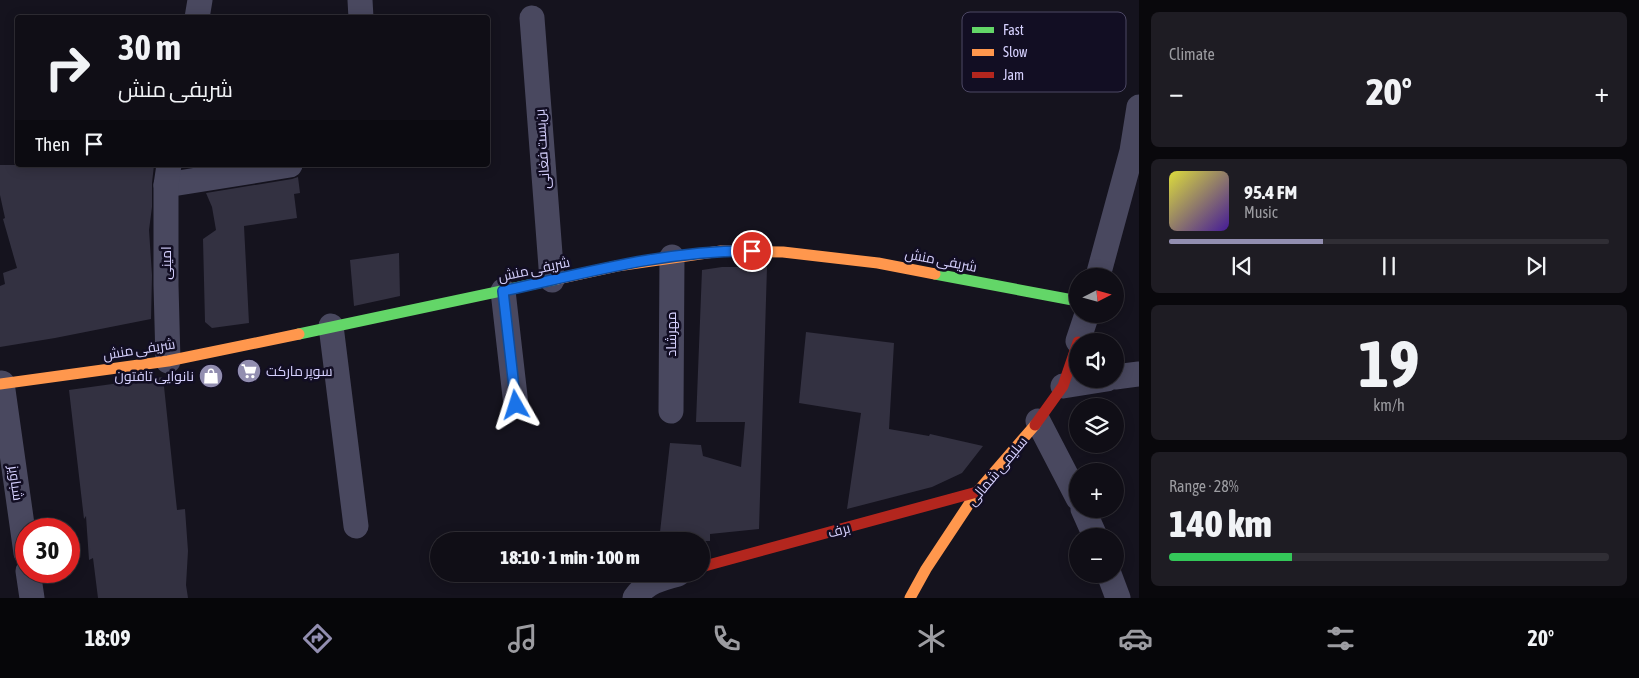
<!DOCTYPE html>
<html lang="en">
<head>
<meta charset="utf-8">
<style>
	:root { --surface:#100e16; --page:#1e1c23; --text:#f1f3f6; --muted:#9c9ca1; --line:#302e35; --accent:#928eb0 }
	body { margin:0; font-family:"Asap Condensed",Cairo,sans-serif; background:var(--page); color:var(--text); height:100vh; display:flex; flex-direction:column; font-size:19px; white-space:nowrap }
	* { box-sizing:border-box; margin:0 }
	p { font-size:16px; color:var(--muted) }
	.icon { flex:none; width:28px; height:28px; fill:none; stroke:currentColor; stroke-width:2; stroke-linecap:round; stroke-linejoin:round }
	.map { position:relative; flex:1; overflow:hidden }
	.side { display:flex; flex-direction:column; gap:12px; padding:12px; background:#09080c; width:500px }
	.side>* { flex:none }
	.guide { position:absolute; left:15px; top:15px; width:475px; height:152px; border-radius:5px; box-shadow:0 2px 12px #0003,0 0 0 1px var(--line); background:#100e16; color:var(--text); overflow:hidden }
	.needle { width:32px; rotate:84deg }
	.fabs { position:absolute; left:1069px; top:268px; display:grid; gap:10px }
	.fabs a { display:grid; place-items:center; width:55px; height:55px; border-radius:50%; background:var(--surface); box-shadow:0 2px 12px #0003,0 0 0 1px var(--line); font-size:25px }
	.speed { position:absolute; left:15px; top:518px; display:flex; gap:10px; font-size:25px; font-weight:700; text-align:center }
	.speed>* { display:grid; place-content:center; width:65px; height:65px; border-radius:50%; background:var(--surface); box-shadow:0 2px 12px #0003,0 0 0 1px var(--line); line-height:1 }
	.speed .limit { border:8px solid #d22; background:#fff; color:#111 }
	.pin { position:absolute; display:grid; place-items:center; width:42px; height:42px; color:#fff; margin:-21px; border:2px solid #fff; border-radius:50%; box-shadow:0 1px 5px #0007 }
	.me { position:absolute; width:55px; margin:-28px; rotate:354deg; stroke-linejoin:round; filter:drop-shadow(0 0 4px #0008) }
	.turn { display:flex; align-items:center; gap:18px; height:105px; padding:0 20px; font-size:22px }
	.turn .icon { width:65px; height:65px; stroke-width:2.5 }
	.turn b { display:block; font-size:35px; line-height:42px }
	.then { display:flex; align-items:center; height:48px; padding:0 20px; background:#0003; gap:10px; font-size:19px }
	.big { font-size:38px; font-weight:800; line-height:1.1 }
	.side .widget { flex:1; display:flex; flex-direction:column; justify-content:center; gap:8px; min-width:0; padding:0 18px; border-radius:8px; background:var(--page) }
	.side .dial { align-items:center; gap:0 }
	.dial b { font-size:65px; line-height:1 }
	.song { display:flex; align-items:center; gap:15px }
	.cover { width:60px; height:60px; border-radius:8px; background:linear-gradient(135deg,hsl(60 70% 55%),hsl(260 70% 35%)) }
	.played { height:5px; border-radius:2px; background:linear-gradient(90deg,var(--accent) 35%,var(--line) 35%) }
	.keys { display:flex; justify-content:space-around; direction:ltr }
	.heat { display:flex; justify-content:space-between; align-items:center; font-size:28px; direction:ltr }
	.charge { height:8px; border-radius:4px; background:linear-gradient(90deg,#34c759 28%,var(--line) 0) }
	.trip { position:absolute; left:430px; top:532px; width:280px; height:50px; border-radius:25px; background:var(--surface); box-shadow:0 2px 12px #0003,0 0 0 1px var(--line); font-weight:800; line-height:50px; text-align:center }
	.tabs { display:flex; height:80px; justify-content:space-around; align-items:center; background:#060609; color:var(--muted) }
	.tabs .icon { width:35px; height:35px }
	.tabs .selected { color:var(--accent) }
	.tabs b { font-size:22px; color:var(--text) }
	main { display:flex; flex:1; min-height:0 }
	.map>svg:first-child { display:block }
</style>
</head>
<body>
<main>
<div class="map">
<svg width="1139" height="598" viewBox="0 0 1139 598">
	<rect width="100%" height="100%" fill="#15131e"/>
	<g fill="#333141">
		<path d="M 0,165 L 154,165 L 152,183 L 152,207 L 149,230 L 152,275 L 151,319 L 55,338 L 0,347 L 0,286 L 5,284 L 3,273 L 17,268 L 3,219 L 5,218 L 0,195 Z"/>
		<path d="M 298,177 L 300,193 L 294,194 L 297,218 L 244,226 L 249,323 L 212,328 L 205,322 L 203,239 L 216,230 L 212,207 L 206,193 L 292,179 Z"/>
		<path d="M 399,253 L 400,296 L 354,306 L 350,260 Z"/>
		<path d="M 722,267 L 767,267 L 759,529 L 710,534 L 710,541 L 659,541 L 670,443 L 701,445 L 703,456 L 741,467 L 745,422 L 696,422 L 702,270 Z"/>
		<path d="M 806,332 L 894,343 L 889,429 L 929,436 L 930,434 L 983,446 L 962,473 L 932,487 L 847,509 L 861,413 L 799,403 Z"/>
		<path d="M 163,377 L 177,510 L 185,509 L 188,551 L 186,585 L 188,598 L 98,598 L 93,558 L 89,560 L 86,516 L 84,519 L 69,390 Z"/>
	</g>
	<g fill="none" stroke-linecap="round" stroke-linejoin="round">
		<g stroke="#49485f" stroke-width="25">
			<path d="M 360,0 L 361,18"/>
			<path d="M 197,18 L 200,0"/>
			<path d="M 532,18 L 552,280"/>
			<path d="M 166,185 L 290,165"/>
			<path d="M 1098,276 L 1132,151 L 1139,107"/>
			<path d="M 503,291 L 516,405"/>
			<path d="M 331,326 L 356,526"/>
			<path d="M 1078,341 L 1087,314"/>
			<path d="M 168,361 L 166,285 L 166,185 L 169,165"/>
			<path d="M 1115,377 L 1139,374"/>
			<path d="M 2,383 L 26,553"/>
			<path d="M 1063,386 L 1107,379"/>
			<path d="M 671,411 L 672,257"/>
			<path d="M 1038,421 L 1078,498"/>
			<path d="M 1083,509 L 1095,536"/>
			<path d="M 28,571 L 32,598"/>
			<path d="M 1109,574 L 1118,598"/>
			<path d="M 635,598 C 645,583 661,578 678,574"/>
		</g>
		<g stroke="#63d668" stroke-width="11">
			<path d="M 935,274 L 1078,301"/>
			<path d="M 299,334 L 557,279"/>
		</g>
		<g stroke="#ff974d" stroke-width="11">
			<path d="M 557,279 L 617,266 L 721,251 L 783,252 L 878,263 L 935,274"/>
			<path d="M 0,384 L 168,361 L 299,334"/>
			<path d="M 910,598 L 926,569 L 977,492 L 1035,425"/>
		</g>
		<g stroke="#b3261e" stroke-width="11">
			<path d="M 1035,425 L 1063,386 L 1078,342"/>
			<path d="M 701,567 L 977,492"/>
		</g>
	</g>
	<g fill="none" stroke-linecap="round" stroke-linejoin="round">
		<g stroke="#114b97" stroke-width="12">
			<path id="route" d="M 516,405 L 503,291 C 585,273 668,250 752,251"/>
		</g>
		<use href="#route" stroke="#1a73e8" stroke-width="9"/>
	</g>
	<defs>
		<g id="supermarket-disc" transform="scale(1.25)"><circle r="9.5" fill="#928eb0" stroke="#120e23"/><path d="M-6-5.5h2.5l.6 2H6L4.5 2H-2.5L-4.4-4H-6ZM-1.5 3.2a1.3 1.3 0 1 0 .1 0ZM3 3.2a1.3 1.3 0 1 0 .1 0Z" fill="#fff"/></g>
		<g id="shop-disc" transform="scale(1.25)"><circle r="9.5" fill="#928eb0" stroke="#120e23"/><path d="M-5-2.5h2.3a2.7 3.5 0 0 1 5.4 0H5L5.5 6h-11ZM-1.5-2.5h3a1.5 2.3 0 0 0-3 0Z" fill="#fff"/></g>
	</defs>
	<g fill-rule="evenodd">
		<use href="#supermarket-disc" x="249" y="371"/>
		<use href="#shop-disc" x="211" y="376"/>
	</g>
	<g text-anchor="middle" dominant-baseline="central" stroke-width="5" stroke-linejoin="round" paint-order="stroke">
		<g font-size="14" fill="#d6d1fe" stroke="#120e23">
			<text transform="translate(542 149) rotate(-94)">بن‌بست فغانی</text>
			<text transform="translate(941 260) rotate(11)">شریفی منش</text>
			<text transform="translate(166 263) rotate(-90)">امینی</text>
			<text transform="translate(534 269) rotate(-12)">شریفی منش</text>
			<text transform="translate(671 334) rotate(-90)">مهرشاد</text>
			<text transform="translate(139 349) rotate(-9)">شریفی منش</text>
			<text transform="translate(997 471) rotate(-50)">سلیمی شمالی</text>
			<text transform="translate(16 483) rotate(82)">شباویز</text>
			<text transform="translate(839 530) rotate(-15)">برف</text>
		</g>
		<g font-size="14" fill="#d6d1fe" stroke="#120e23" text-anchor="start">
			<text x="266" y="371">سوپر مارکت</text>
			<text x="194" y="376" text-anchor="end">نانوایی تافتون</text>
		</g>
	</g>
	<rect x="962" y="12" width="164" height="80" rx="8" fill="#120e23" stroke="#4d4865" stroke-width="1"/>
	<rect x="972" y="27" width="22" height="6" fill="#63d668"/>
	<rect x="972" y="49" width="22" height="7" fill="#ff974d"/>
	<rect x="972" y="72" width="22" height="6" fill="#b3261e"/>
	<g font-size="14" fill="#d6d1fe">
		<text x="1003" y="35">Fast</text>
		<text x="1003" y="57">Slow</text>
		<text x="1003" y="80">Jam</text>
	</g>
</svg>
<div class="fabs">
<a><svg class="needle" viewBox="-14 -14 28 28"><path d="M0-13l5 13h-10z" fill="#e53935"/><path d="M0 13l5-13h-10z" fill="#9c9ca1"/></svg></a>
<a><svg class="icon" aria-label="sound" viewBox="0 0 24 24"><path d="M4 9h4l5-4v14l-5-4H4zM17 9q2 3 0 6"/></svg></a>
<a><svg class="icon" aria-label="layers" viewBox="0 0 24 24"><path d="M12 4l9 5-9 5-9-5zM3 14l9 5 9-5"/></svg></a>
<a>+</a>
<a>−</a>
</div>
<div class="speed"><div class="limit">30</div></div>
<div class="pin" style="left:752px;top:251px;background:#d93025"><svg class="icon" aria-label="arrive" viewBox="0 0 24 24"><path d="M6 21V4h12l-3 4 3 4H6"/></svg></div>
<svg class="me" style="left:516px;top:405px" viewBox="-20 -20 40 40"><path d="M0-17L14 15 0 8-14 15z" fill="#1a73e8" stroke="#fff" stroke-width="4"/></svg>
<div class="trip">18:10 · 1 min · 100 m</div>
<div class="guide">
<div class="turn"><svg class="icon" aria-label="right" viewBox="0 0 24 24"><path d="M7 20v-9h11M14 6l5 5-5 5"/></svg><div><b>30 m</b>شریفی منش</div></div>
<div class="then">Then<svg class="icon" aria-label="arrive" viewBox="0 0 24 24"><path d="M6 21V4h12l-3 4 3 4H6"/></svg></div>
</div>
</div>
<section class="side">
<div class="widget"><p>Climate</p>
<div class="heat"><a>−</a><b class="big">20°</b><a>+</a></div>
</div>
<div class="widget">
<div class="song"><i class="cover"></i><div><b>95.4 FM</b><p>Music</p></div></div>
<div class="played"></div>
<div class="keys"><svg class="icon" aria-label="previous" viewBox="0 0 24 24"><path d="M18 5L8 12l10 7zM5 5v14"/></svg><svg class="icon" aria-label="pause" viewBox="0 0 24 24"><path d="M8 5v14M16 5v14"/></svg><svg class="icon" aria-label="next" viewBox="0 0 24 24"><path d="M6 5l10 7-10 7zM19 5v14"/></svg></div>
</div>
<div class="widget dial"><b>19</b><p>km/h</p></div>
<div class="widget"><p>Range · 28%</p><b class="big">140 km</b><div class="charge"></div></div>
</section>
</main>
<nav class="tabs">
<b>18:09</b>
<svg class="icon selected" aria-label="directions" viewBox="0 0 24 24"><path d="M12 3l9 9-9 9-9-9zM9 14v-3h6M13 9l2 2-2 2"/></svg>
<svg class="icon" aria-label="music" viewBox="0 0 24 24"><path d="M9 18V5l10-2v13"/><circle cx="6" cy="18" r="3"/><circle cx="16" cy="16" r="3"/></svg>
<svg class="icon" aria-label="phone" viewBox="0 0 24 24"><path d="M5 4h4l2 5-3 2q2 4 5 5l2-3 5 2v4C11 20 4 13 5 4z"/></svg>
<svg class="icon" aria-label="climate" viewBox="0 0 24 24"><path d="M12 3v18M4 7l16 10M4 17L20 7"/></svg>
<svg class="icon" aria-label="car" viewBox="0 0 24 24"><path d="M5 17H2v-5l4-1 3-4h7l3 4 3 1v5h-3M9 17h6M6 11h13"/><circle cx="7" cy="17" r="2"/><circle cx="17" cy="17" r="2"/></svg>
<svg class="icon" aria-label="filters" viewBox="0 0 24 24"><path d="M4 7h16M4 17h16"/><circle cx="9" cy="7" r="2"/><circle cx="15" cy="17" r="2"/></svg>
<b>20°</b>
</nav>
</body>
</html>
